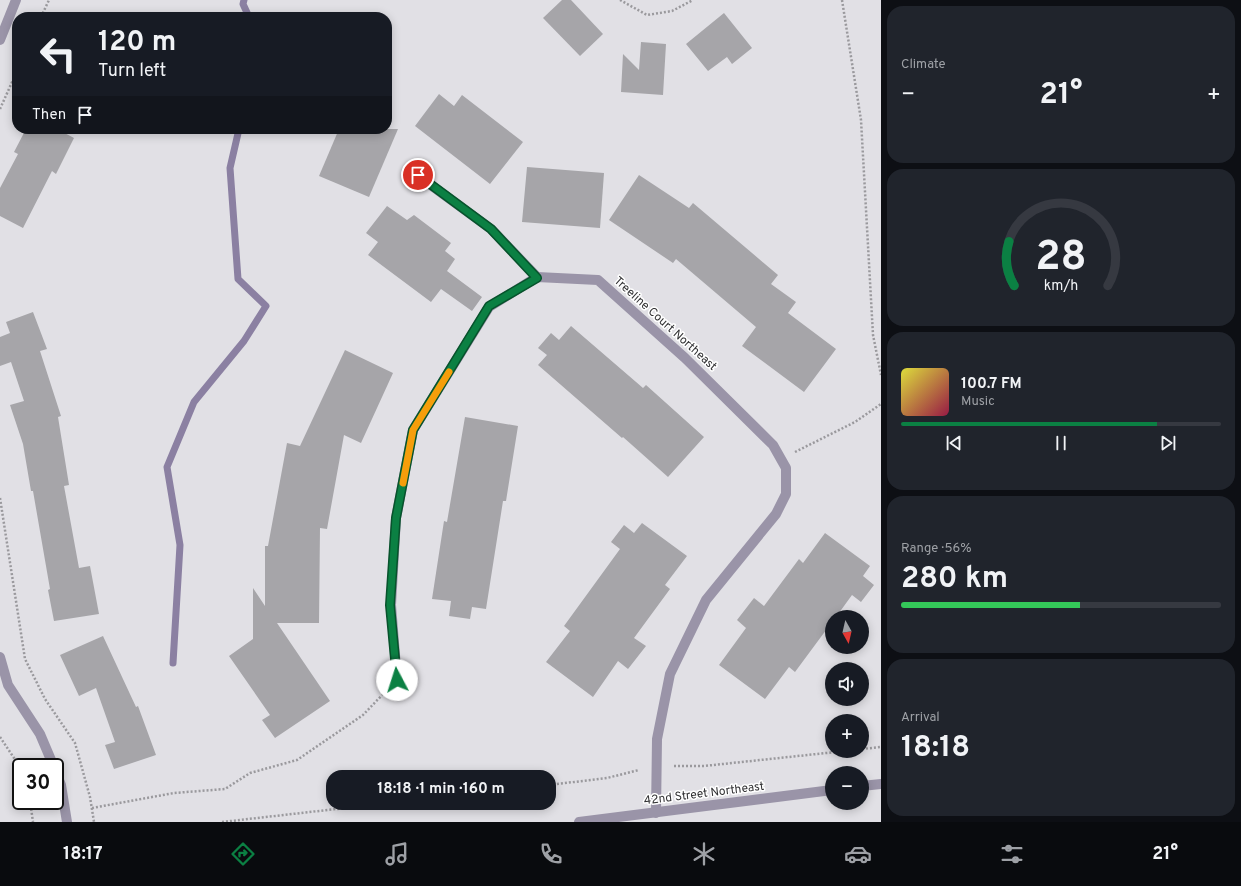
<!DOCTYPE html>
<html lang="en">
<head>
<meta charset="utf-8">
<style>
	:root { --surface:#171b24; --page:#20242c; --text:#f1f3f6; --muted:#9ea1a6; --line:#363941; --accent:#0b8043 }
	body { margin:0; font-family:Overpass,sans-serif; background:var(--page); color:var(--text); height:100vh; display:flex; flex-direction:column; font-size:15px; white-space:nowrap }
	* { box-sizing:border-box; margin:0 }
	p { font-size:13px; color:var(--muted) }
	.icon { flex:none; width:22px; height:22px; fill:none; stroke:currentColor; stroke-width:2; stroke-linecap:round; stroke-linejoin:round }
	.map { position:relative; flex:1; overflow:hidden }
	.side { display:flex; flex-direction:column; gap:6px; padding:6px; background:#0d0f14; width:360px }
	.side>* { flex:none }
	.banner { position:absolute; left:12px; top:12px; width:380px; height:122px; border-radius:16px; box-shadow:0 2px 10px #0003; background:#171b24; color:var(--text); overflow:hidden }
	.needle { width:26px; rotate:172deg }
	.fabs { position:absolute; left:825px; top:610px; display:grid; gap:8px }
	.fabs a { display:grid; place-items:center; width:44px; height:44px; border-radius:50%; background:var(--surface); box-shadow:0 2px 10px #0003; font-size:20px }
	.speed { position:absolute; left:12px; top:758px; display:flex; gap:8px; font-size:20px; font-weight:700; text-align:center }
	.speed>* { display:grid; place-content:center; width:52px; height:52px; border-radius:50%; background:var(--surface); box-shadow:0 2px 10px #0003; line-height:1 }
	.speed .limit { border:2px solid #111; border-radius:6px; background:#fff; color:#111 }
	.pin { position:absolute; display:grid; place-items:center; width:34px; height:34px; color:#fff; margin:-17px; border:2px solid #fff; border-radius:50%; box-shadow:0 1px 4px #0007 }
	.me { position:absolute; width:44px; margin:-22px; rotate:355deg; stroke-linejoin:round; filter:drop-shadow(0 0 3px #0008) }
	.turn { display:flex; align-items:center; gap:14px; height:84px; padding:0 20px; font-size:18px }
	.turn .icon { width:52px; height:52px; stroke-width:2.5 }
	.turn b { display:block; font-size:28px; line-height:34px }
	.then { display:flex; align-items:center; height:38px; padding:0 20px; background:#0003; gap:8px; font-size:15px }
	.big { font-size:30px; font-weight:700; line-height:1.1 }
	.side .tile { flex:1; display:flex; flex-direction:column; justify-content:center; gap:6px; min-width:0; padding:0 14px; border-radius:16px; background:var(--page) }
	.side .dial { align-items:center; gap:0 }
	.dial svg { height:104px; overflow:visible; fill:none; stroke:var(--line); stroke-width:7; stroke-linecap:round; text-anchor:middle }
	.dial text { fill:var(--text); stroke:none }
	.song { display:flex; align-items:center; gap:12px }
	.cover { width:48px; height:48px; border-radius:6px; background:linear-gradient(135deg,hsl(60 70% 55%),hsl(340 70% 35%)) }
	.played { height:4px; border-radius:2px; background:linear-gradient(90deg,var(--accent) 80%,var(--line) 80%) }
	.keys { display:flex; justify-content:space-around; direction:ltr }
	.heat { display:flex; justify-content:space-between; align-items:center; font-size:22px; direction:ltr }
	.charge { height:6px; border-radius:3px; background:linear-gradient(90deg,#34c759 56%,var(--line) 0) }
	.trip { position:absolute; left:326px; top:770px; width:230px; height:40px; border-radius:16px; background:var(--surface); box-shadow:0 2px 10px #0003; font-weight:700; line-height:40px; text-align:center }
	.menu { display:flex; height:64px; justify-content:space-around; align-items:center; background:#090b0e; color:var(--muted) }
	.menu .icon { width:28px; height:28px }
	.menu .active { color:var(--accent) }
	.menu b { font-size:18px; color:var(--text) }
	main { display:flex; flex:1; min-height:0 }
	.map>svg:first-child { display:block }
</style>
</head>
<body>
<main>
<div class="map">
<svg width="881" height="822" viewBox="0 0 881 822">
	<rect width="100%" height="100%" fill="#e1e0e5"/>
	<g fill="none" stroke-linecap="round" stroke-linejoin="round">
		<g stroke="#8b80a2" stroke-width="7">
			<path d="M 244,0 L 243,4 L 249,17"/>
			<path d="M 173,663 L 180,545 L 167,467 L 194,402 L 244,341 L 266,306 L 238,279 L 230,168 L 239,129"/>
		</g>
	</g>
	<g fill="#a6a5a9">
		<path d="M 562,0 L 571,0 L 603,34 L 580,56 L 543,18 Z"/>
		<path d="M 724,13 L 752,48 L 732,64 L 727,57 L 708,71 L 686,44 Z"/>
		<path d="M 641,42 L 666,44 L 663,95 L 621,92 L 623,54 L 639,70 Z"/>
		<path d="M 439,94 L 454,106 L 462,95 L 523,142 L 490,184 L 415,126 Z"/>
		<path d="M 26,129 L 57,129 L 74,138 L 56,174 L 52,171 L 23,228 L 0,216 L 0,188 L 18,154 L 14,152 Z"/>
		<path d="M 339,129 L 398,129 L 369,197 L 319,176 Z"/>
		<path d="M 527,167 L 604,173 L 600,228 L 522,222 Z"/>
		<path d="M 639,175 L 689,208 L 693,203 L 778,275 L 771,284 L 796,302 L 788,313 L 836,349 L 804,392 L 742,346 L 756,327 L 676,259 L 673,263 L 609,220 Z"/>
		<path d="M 387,206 L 407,220 L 414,215 L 451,243 L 445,251 L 455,259 L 447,271 L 482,297 L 472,311 L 441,289 L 431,302 L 368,255 L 378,242 L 366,233 Z"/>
		<path d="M 33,312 L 47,349 L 40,351 L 61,416 L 58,417 L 69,485 L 64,486 L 79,568 L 90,566 L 99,614 L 54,621 L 48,590 L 50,589 L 33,491 L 31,491 L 23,444 L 10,405 L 24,401 L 11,362 L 0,366 L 0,337 L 10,333 L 6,322 Z"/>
		<path d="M 571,326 L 643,388 L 646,385 L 704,437 L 668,477 L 623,437 L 622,438 L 538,365 L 547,355 L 538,348 L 551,333 L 559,340 Z"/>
		<path d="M 345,350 L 393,373 L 361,443 L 344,435 L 327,529 L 320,528 L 319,623 L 277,623 L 330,701 L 275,738 L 262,720 L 270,715 L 229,656 L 253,639 L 253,588 L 265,606 L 265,546 L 268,546 L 287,443 L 300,446 Z"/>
		<path d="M 465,417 L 518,426 L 506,501 L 503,501 L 486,609 L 472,607 L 470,619 L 449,616 L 451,601 L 432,599 L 444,521 L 447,522 Z"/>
		<path d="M 642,523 L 687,556 L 665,585 L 670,589 L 634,638 L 646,646 L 628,669 L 618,661 L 593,697 L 546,662 L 570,631 L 564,626 L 620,549 L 611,542 L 624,525 L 634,533 Z"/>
		<path d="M 825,533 L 870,566 L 863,576 L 874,585 L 861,602 L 852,595 L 836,617 L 832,617 L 832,622 L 795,672 L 789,667 L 765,699 L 719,665 L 746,628 L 737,620 L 754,598 L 764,606 L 799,559 L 803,563 Z"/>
		<path d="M 103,636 L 136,707 L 138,706 L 156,755 L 114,769 L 105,745 L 115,742 L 96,688 L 79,696 L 60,655 Z"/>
	</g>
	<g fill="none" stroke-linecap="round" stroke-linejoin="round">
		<g stroke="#9a999d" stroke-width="2.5" stroke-dasharray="2 2" stroke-linecap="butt">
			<path d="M 620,0 L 647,15 L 672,11 L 693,0"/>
			<path d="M 842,0 L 861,120 L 873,335 L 881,375"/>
			<path d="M 41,17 L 49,0"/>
			<path d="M 0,109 L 17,71"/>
			<path d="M 795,452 L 855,422 L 881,404"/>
			<path d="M 0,498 L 25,659 L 45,699 L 75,743 L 90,797 L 94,822"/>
			<path d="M 0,737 L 16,761 L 21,773"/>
			<path d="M 862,749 L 881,747"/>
			<path d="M 674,766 L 704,766 L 845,751"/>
			<path d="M 549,785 L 607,778 L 639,770"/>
			<path d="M 30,801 L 33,822"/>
			<path d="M 92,808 L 174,793 L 225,789 L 250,773 L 297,760 L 363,715 L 386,691"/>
			<path d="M 222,822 L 389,803"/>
		</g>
		<g stroke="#9a94a8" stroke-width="10">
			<path d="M 0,40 L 16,0"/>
			<path d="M 417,175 L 491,229 L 537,277"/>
			<path d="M 0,657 L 8,685 L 40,734 L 54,767"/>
			<path d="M 397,680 L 391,605 L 396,518 L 413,430 L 489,307 L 537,277 L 598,280 L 685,358 L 773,445 L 786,468 L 786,494 L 776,514 L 706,600 L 670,674 L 657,739 L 656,813"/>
			<path d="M 55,770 L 61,785 L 67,822"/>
			<path d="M 862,786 L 881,784"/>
			<path d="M 579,822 L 832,790"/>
		</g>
	</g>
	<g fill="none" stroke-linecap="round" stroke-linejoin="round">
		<g stroke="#07532c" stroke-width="10">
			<path id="route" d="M 397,680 L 390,605 L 396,518 L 413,430 L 489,306 L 537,278 L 491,229 L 418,175"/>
		</g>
		<use href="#route" stroke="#0b8043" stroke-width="7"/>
		<path stroke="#f59e0b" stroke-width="7" d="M 403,483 L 413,430 L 449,372"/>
	</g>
	<g text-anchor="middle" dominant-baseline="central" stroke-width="3" stroke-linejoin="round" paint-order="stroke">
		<g font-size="12" fill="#313133" stroke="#fff">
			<text transform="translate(665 324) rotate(42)">Treeline Court Northeast</text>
			<text transform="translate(704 794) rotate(-7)">42nd Street Northeast</text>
		</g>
	</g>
</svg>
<div class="fabs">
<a><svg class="needle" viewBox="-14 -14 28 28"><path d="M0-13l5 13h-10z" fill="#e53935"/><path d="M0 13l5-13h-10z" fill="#9ea1a6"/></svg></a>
<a><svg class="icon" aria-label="sound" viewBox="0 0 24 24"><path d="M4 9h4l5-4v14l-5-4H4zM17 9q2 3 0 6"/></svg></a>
<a>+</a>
<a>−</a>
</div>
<div class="speed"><div class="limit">30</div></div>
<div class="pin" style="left:418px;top:175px;background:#d93025"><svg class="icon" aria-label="arrive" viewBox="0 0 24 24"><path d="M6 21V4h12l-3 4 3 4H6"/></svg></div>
<svg class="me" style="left:397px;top:680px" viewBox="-20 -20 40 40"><circle r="19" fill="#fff"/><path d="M0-13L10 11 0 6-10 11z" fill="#0b8043"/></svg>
<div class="trip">18:18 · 1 min · 160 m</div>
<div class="banner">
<div class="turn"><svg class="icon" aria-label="left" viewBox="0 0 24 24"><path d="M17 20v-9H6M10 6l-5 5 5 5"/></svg><div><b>120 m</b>Turn left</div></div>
<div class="then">Then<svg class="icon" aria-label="arrive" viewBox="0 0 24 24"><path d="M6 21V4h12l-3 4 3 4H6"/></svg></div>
</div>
</div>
<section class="side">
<div class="tile"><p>Climate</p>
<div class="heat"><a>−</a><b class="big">21°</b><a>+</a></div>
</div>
<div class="tile dial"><svg viewBox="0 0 100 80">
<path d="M14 69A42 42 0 1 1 86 69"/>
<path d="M14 69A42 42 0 0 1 10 35" stroke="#0b8043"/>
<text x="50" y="56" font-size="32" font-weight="700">28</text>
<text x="50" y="72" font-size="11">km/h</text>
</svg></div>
<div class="tile">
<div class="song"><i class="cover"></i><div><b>100.7 FM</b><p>Music</p></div></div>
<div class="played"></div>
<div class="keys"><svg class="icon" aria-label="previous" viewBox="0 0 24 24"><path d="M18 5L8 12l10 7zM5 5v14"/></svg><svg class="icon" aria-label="pause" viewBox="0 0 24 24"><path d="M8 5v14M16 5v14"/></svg><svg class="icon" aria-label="next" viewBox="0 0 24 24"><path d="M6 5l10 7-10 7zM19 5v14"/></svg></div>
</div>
<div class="tile"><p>Range · 56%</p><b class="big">280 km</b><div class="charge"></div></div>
<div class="tile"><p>Arrival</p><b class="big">18:18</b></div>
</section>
</main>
<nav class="menu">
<b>18:17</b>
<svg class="icon active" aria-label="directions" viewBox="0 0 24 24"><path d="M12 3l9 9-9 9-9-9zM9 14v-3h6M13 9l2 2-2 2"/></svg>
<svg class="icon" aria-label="music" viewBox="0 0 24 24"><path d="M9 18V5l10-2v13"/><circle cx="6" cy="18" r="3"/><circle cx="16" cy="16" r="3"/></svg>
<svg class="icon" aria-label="phone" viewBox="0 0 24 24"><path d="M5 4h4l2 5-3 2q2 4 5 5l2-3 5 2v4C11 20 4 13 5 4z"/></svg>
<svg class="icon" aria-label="climate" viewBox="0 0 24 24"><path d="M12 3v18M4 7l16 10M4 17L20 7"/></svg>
<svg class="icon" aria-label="car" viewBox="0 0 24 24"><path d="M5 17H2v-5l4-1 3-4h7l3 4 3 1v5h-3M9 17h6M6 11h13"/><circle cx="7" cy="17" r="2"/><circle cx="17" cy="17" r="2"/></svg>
<svg class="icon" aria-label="filters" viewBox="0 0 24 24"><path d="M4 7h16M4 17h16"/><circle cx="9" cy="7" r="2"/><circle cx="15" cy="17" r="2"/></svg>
<b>21°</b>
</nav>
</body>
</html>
